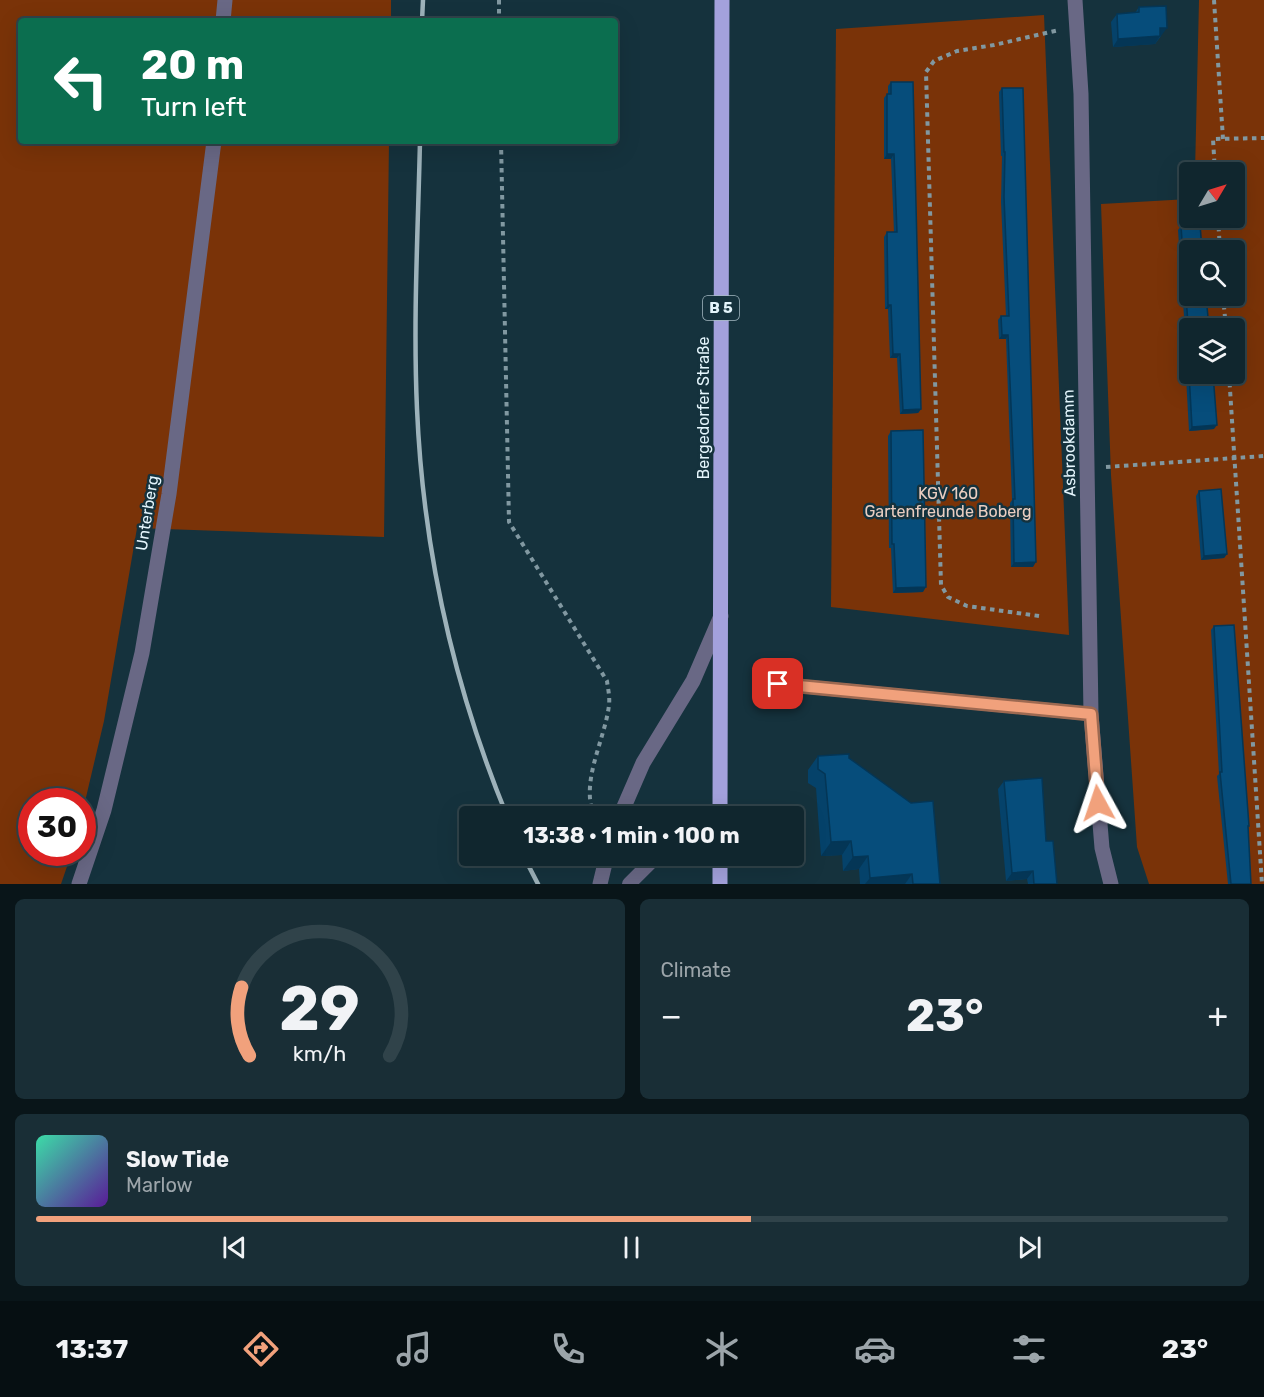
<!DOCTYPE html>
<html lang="en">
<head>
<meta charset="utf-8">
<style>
	:root { --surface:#10262e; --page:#192e36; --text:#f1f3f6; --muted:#9ca5aa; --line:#30434a; --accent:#f1a17c }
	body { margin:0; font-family:Rubik,sans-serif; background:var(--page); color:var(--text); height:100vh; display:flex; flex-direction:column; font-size:22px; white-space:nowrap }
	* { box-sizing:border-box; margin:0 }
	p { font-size:20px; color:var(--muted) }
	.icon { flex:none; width:33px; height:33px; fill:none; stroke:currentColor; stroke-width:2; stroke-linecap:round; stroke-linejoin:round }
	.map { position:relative; height:884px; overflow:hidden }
	.details { display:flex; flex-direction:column; gap:15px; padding:15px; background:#091519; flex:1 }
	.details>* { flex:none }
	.top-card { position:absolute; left:18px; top:18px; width:600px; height:126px; border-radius:6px; box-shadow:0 6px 24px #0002,0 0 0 2px var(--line); background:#0b6e4f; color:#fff; overflow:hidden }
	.needle { width:39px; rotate:52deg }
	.tools { position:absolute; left:1179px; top:162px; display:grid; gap:12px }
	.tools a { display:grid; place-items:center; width:66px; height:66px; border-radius:6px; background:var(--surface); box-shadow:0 6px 24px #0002,0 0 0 2px var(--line); font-size:30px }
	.speed { position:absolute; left:18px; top:788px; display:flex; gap:12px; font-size:30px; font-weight:700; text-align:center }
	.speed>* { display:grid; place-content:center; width:78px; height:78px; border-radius:50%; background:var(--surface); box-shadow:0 6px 24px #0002,0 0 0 2px var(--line); line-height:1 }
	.speed .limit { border:9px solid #d22; background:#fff; color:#111 }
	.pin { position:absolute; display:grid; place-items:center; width:51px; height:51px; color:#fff; margin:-26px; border-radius:12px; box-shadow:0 3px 9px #0006 }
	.me { position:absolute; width:66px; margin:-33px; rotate:355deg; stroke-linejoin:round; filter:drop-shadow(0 0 4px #0008) }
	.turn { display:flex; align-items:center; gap:21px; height:126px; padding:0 24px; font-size:27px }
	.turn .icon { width:78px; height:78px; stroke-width:2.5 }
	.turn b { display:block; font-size:42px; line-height:51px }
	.big { font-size:45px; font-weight:700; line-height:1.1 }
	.details .tile { flex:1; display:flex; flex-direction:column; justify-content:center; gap:9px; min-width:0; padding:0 21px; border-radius:9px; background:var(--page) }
	.details .dial { align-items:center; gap:0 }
	.dial svg { height:156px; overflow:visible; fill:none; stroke:var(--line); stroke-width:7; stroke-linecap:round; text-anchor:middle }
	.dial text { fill:var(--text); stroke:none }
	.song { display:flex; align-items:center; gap:18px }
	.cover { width:72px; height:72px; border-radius:9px; background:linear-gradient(135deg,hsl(160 70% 55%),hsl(270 70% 35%)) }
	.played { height:6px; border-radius:3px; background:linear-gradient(90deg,var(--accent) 60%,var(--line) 60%) }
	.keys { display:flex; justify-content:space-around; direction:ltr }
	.heat { display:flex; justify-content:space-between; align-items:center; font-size:33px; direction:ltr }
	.details .tiles { flex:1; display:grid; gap:15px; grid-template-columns:1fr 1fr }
	.tile:last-child { grid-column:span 2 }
	.trip { position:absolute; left:459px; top:806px; width:345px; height:60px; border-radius:6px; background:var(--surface); box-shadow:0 6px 24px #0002,0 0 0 2px var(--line); font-weight:700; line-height:60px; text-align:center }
	.tab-bar { display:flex; height:96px; justify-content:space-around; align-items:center; background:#060f12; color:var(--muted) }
	.tab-bar .icon { width:42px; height:42px }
	.tab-bar .on { color:var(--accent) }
	.tab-bar b { font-size:27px; color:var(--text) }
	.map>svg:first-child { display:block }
</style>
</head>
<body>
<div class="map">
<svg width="1264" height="884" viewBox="0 0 1264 884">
	<rect width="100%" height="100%" fill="#15323d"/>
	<g fill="#7a3308" fill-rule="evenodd">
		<path d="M 0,0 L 391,0 L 391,21 L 21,21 L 21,141 L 389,141 L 384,537 L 137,528 L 104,721 L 83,810 L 82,801 L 32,801 L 32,852 L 72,852 L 61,884 L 0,884 Z"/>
		<path d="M 1199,0 L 1264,0 L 1264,884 L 1149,884 L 1137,847 L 1111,475 L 1101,204 L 1189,199 L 1190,218 L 1234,218 L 1234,172 L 1195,172 ZM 1190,250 L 1234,250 L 1234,296 L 1190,296 ZM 1190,328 L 1234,328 L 1234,374 L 1190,374 Z"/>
		<path d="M 1044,15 L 1069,635 L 831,607 L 836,29 Z"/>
	</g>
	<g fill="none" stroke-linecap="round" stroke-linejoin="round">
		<g stroke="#8198a1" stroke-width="4" stroke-dasharray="4.5 4.5" stroke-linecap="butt">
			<path d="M 499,0 L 499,21"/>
			<path d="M 1214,0 L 1223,139"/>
			<path d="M 501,141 L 509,522 L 607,681 C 608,689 610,697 609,705 C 605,740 580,781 594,816"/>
			<path d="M 1215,172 L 1213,139 L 1264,138"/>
			<path d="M 1218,218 L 1220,250"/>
			<path d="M 1223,296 L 1226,328"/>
			<path d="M 1229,374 L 1262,884"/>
			<path d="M 1106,467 L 1264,456"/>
			<path d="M 1039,616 L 967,606 L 948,597 L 941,585 L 926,72 L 934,61 L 957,51 L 994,45 L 1059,30"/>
		</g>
		<g stroke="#696885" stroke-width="14">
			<path d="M 778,684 L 1091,714"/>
			<path d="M 629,884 L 650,863 L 654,855"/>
		</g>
		<g stroke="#696885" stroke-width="15">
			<path d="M 1075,0 L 1081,94 L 1091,714 L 1102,848 L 1111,884"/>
			<path d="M 223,21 L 225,0"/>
			<path d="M 79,884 L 104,810 L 142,653 L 169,494 L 214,141"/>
		</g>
		<g stroke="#696885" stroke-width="15">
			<path d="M 620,816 L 643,763 L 693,681 L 721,616"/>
			<path d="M 600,884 L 607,855"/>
		</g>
		<g stroke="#a3a1dc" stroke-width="15">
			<path d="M 720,816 L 722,0"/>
			<path d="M 720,884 L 720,855"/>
		</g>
		<g stroke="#9db2ba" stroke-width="4.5">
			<path d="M 422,21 L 423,0"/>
			<path d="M 420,141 C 418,230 413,320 417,409 C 423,548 454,687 507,816"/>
			<path d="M 523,855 L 538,884"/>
		</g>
	</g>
	<g fill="#05426a">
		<path d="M 1139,7 L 1161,36 L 1155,44 L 1113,47 L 1111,22 L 1117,14 L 1135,13 Z"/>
		<path d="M 891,82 L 921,409 L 918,413 L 900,414 L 897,358 L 890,358 L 888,309 L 885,309 L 884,237 L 887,232 L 894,232 L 891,159 L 884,159 L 884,98 L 887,94 L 888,94 L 888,86 Z"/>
		<path d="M 1002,88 L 1033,567 L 1011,567 L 1010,503 L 1012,500 L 1006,339 L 999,339 L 998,320 L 1001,316 L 1006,316 L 1001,202 L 1002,156 L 1001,156 L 999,92 Z"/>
		<path d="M 1181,226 L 1190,328 L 1190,374 L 1214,429 L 1189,431 L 1186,377 L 1188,374 L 1178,230 Z"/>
		<path d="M 891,431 L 923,592 L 893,593 L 891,548 L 889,548 L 888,436 Z"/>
		<path d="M 1199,491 L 1227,554 L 1224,558 L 1201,560 L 1196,496 Z"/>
		<path d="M 1214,626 L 1248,828 L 1251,884 L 1228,884 L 1217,776 L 1219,774 L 1211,630 Z"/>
		<path d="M 818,756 L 849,758 L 940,884 L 860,884 L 859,869 L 843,871 L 842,855 L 821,856 L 816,788 L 808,783 L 808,770 Z"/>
		<path d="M 1004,781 L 1046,841 L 1057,884 L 1028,884 L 1027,879 L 1006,881 L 998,789 Z"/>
	</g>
	<g fill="#043656">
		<path d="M 1160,28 L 1167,28 L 1161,36 L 1159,36 L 1160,36 L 1155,44 L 1113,47 L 1118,39 Z"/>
		<path d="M 887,154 L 894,154 L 891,159 L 884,159 Z"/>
		<path d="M 888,305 L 891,305 L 888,309 L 885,309 Z"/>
		<path d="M 1002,335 L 1008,335 L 1006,339 L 999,339 Z"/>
		<path d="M 893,354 L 900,354 L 897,358 L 890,358 Z"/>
		<path d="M 921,409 L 918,413 L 900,414 L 903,410 Z"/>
		<path d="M 1217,425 L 1214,429 L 1189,431 L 1192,427 Z"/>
		<path d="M 1227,554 L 1224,558 L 1201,560 L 1204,556 Z"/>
		<path d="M 1036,562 L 1033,567 L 1011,567 L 1014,563 Z"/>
		<path d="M 926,587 L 923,592 L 893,593 L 896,588 Z"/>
		<path d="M 851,841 L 842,855 L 821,856 L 831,842 Z"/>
		<path d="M 868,856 L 859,869 L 843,871 L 853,857 Z"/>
		<path d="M 1033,871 L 1027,879 L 1006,881 L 1012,873 Z"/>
		<path d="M 912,874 L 905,884 L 865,884 L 870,878 Z"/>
	</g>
	<g fill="#064d7b" stroke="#043656" stroke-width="1.5">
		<path d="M 1166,6 L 1167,28 L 1160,28 L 1160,36 L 1118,39 L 1117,14 L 1139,12 L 1139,7 Z"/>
		<path d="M 891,82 L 913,82 L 921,409 L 903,410 L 900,354 L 893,354 L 891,305 L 888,305 L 887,232 L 897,232 L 894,154 L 887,154 L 887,94 L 891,94 Z"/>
		<path d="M 1002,88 L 1023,88 L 1036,562 L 1014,563 L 1013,499 L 1015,499 L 1008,335 L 1002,335 L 1001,316 L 1009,316 L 1004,197 L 1005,152 L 1004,152 Z"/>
		<path d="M 1200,224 L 1202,250 L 1190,250 L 1190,296 L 1206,296 L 1209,328 L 1190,328 L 1190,352 L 1181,226 Z"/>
		<path d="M 1189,373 L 1190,374 L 1213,374 L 1217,425 L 1192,427 Z"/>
		<path d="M 923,430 L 926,587 L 896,588 L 894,544 L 892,544 L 891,431 Z"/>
		<path d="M 1221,489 L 1227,554 L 1204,556 L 1199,491 Z"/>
		<path d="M 1234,625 L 1249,826 L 1248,826 L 1251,884 L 1231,884 L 1220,772 L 1222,772 L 1214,626 Z"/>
		<path d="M 849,754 L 849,758 L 911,803 L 933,801 L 940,884 L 913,884 L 912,874 L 870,878 L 868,856 L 853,857 L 851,841 L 831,842 L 825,774 L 818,769 L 818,756 Z"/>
		<path d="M 1042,778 L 1046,841 L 1053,841 L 1057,884 L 1034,884 L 1033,871 L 1012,873 L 1004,781 Z"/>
	</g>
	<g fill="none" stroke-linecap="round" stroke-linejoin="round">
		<g stroke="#9d6951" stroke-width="15">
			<path id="route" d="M 778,684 L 1091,714 L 1098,803"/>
		</g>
		<use href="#route" stroke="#f1a17c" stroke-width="10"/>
	</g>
	<g text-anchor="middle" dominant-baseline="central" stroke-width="5" stroke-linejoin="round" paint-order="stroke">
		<rect fill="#15323d" stroke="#a6bac3" stroke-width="1.5" x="703" y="296" width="36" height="24" rx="4.5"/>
		<g font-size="15" font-weight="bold" fill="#e4f5fc">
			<text x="721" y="308">B 5</text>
		</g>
		<g font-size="16" fill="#e4f5fc" stroke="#15323d">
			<text transform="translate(703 408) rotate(-90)">Bergedorfer Straße</text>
			<text transform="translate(1069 443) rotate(-91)">Asbrookdamm</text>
			<text transform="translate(147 513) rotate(-81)">Unterberg</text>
		</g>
		<g font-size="16" fill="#ebcec1" stroke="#15323d">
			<text x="948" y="493">KGV 160<tspan x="948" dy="18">Gartenfreunde Boberg</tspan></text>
		</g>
	</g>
</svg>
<div class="tools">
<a><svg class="needle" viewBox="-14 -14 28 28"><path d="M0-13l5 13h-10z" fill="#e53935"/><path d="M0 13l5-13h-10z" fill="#9ca5aa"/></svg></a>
<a><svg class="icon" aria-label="search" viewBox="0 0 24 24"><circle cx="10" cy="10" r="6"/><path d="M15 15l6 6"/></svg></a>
<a><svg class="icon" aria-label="layers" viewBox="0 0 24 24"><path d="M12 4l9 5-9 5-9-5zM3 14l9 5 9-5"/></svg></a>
</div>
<div class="speed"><div class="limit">30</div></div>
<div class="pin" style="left:778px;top:684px;background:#d93025"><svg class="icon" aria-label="arrive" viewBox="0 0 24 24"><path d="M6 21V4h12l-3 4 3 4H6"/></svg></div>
<svg class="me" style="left:1098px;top:803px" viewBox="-20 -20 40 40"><path d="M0-17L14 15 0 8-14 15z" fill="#f1a17c" stroke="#fff" stroke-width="4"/></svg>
<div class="trip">13:38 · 1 min · 100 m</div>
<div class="top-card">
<div class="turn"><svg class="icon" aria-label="left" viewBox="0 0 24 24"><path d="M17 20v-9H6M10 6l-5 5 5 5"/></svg><div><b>20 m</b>Turn left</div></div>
</div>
</div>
<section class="details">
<div class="tiles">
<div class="tile dial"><svg viewBox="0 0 100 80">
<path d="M14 69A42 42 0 1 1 86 69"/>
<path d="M14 69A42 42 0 0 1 10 34" stroke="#f1a17c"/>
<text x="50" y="56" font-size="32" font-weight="700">29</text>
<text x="50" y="72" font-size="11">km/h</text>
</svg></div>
<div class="tile"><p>Climate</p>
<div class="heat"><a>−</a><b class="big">23°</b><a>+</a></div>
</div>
<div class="tile">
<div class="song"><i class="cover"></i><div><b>Slow Tide</b><p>Marlow</p></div></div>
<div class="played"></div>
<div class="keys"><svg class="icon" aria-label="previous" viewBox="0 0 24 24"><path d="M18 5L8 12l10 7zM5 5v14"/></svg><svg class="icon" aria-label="pause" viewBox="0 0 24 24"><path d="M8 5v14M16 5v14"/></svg><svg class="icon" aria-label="next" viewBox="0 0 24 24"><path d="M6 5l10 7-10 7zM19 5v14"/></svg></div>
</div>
</div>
</section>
<nav class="tab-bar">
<b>13:37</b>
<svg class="icon on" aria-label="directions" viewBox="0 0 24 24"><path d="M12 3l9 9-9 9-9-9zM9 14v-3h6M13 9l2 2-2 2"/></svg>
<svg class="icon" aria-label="music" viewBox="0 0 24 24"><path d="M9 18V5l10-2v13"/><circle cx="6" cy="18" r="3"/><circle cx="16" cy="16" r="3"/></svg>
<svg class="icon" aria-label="phone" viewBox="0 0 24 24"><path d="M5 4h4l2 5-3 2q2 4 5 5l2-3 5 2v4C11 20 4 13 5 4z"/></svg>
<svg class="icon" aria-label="climate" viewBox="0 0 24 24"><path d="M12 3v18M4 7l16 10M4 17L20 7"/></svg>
<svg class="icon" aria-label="car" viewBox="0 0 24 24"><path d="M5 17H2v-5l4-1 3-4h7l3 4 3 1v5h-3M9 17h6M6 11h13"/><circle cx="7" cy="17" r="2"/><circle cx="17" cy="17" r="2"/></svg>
<svg class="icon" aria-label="filters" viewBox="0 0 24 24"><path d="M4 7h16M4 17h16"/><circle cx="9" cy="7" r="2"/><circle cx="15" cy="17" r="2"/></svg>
<b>23°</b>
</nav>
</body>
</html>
